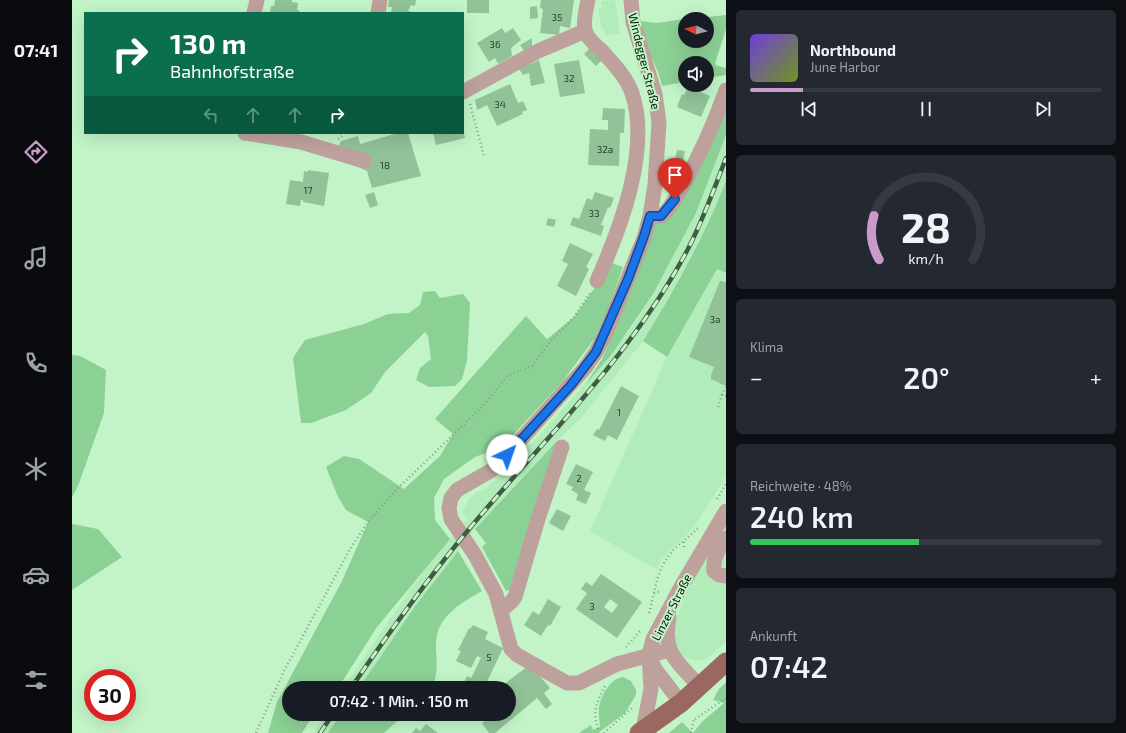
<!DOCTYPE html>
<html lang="de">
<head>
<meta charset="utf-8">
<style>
	:root { --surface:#171b24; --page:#242831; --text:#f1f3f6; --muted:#9ea1a6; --line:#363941; --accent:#c89bca }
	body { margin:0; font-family:"Exo 2",sans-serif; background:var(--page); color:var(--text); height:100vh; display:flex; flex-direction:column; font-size:15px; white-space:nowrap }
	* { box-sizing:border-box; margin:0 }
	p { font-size:13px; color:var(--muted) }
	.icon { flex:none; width:22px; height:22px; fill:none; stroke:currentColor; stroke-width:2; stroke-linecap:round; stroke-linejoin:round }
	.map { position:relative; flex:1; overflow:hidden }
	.side { display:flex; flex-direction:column; gap:10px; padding:10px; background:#0d0f14; width:400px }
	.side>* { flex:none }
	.hud { position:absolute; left:12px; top:12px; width:380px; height:122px; border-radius:0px; box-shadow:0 4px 16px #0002; background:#0b6e4f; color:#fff; overflow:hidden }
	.needle { width:26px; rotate:276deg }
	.tools { position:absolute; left:606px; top:12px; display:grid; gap:8px }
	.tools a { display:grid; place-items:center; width:36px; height:36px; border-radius:50%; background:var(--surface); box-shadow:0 4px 16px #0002; font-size:20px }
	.speed { position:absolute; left:12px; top:669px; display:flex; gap:8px; font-size:20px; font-weight:700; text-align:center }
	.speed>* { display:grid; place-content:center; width:52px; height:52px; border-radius:50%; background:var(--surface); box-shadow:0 4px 16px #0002; line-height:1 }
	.speed .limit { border:6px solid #d22; background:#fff; color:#111 }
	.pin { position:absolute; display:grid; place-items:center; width:34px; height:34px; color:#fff; margin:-41px -17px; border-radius:50% 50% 50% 0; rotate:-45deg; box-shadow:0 0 4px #0007 }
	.pin .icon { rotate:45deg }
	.me { position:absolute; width:44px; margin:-22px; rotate:42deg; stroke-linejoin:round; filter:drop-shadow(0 0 3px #0008) }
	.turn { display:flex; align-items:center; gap:14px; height:84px; padding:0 20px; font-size:18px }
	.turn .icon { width:52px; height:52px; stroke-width:2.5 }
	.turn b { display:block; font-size:28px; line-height:34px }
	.lanes { display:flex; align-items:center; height:38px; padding:0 20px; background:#0003; justify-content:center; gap:20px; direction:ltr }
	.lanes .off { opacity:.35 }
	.big { font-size:30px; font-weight:600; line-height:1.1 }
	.side .tile { flex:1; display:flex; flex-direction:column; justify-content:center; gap:6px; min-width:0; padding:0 14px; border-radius:6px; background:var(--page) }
	.side .dial { align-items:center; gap:0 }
	.dial svg { height:104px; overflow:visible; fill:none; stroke:var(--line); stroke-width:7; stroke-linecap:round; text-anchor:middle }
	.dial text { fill:var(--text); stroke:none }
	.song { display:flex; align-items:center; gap:12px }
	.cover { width:48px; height:48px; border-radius:6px; background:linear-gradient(135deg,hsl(260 70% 55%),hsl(80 70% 35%)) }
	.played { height:4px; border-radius:2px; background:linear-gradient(90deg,var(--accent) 15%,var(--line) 15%) }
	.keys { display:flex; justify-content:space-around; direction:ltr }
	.heat { display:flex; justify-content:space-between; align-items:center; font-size:22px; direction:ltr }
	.charge { height:6px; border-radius:3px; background:linear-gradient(90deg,#34c759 48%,var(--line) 0) }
	.trip { position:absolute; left:210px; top:681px; width:234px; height:40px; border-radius:20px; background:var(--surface); box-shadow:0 4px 16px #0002; font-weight:600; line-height:40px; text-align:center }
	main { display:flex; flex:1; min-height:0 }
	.menu { display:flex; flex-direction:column; width:72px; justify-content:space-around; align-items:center; background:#090b0e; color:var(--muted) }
	.menu .icon { width:28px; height:28px }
	.menu .current { color:var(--accent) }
	.menu b { font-size:18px; color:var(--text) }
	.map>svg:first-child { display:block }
</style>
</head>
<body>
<main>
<nav class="menu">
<b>07:41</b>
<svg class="icon current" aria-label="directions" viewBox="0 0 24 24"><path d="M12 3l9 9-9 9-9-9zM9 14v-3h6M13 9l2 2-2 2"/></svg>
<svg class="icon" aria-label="music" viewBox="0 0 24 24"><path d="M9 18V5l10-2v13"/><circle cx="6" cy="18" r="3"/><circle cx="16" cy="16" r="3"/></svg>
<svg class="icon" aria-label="phone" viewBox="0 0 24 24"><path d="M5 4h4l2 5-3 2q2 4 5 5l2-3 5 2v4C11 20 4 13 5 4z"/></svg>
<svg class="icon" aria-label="climate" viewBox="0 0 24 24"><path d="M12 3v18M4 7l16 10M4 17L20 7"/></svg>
<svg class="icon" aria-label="car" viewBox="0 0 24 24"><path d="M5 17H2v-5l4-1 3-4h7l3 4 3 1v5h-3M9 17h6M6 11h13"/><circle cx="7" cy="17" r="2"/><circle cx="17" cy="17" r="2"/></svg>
<svg class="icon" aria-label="filters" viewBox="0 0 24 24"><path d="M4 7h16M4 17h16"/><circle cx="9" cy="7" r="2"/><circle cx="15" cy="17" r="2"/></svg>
</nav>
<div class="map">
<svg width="654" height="733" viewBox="0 0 654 733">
	<rect width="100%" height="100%" fill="#c2f4c8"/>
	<g fill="#b3ecbb">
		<path d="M 543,0 L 548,33 L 533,36 L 532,29 L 530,29 L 526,8 L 530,8 L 529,1 Z"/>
		<path d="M 654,135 L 654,181 L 641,215 L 622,254 L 571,341 L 510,417 L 485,441 L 403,529 L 367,575 L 287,688 L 271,688 L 334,596 L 363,556 L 395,519 L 390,512 L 397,499 L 405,492 L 413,489 L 460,443 L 540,354 L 557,331 L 581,294 L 624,213 Z"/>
		<path d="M 645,269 L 654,273 L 654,476 L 624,524 L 589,560 L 585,570 L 518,531 L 595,357 Z"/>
		<path d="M 654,525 L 654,642 L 634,659 L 627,661 L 618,659 L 610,656 L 605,651 L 602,631 L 604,618 L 615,592 Z"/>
		<path d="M 253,714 L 269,714 L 256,733 L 241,733 Z"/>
	</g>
	<g fill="#8bd095">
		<path d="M 654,15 L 654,29 L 643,64 L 646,66 L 654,68 L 654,75 L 635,78 L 635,63 L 613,63 L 613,82 L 590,86 L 586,72 L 577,52 L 568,21 L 585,23 L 613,19 L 613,41 L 635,41 L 635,19 L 617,19 Z"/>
		<path d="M 654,100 L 654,135 L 624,213 L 581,294 L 540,354 L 513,385 L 530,359 L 543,330 L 584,221 Z"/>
		<path d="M 654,181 L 654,273 L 645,269 L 595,357 L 571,341 C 603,289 632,238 654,181 Z"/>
		<path d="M 540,263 L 551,267 L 528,331 L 491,381 L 430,447 L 403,457 L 372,479 L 362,498 L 363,520 L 378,539 L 305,627 L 266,688 L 217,688 L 217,714 L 242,714 L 230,733 L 196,733 L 205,702 L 270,581 L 296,522 L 274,510 L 266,497 L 254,467 L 272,456 L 287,459 L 332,489 L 368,456 L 381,434 L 363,419 L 454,316 L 475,339 L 502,317 Z"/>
		<path d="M 363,291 L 368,298 L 391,294 L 398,303 L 395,361 L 390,379 L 383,386 L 357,387 L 344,380 L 348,368 L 359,359 L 356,336 L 353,332 L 313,372 L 299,393 L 274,410 L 239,423 L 229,423 L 221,358 L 233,340 L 292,324 L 316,314 L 337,313 L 348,305 L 351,292 Z"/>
		<path d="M 0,355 L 8,356 L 34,370 L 32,413 L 6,486 L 0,497 Z"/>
		<path d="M 485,441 L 440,590 L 434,591 L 410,547 L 414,543 L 403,529 Z"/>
		<path d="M 0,524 L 26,529 L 50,557 L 0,590 Z"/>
		<path d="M 386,551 L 410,591 C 387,604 362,618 364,648 C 365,662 366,675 360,688 L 287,688 L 344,605 Z"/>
		<path d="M 551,677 L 559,681 L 564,690 L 564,695 L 553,713 L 526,733 L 507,733 L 519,725 L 521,730 L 528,727 C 528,721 526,714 527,708 C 529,696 538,678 551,677 Z"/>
		<path d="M 654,682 L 654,733 L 597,733 L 610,722 L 621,733 L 631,721 L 652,703 L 641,700 L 647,689 Z"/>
		<path d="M 269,714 L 333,714 L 312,733 L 256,733 Z"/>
	</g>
	<g fill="#91c298" fill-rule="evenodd">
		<path d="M 203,0 L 220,0 L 220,2 L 226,3 L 225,10 L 227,10 L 227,13 L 198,13 L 199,6 L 202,6 Z"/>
		<path d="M 317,0 L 344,0 L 343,6 L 339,5 L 336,11 L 345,13 L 319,13 L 320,7 L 316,7 Z"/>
		<rect x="395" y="0" width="22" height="13"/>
		<path d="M 469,0 L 502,0 L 498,28 L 488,26 L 487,35 L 468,33 L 471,9 L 468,8 Z"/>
		<path d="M 465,6 L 466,18 L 458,19 L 458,7 Z"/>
		<path d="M 430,28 L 433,33 L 441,28 L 449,40 L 439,48 L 440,56 L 426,64 L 423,58 L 417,62 L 405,43 Z"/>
		<path d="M 460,38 L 460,48 L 453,52 L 448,45 Z"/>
		<path d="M 520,46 L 532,58 L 524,66 L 512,54 Z"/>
		<path d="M 467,60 L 473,83 L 459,86 L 457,73 L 451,75 L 447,69 Z"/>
		<path d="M 507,60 L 513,93 L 488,97 L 482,64 Z"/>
		<path d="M 438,84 L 446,103 L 451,101 L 455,110 L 450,112 L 451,114 L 425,126 L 415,105 L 405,110 L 403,100 Z"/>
		<path d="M 616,87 L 638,96 L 629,117 L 605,107 L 610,94 L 612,95 Z"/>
		<path d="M 531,108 L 553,109 L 552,133 L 548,133 L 547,166 L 516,165 L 518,129 L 536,130 L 536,120 L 530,120 Z"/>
		<path d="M 326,133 L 336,133 L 349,176 L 300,188 L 295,171 L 266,158 L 266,147 L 269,141 L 286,136 L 288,144 Z"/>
		<path d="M 361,133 L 392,133 L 393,138 L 364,145 Z"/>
		<path d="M 605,150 L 613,151 L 610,166 L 602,164 Z"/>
		<path d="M 236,170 L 257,173 L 252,206 L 231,202 L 231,200 L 229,200 L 228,206 L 214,204 L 218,180 L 231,182 L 232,171 L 236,172 Z"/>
		<path d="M 302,192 L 306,205 L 298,208 L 293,195 Z"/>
		<path d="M 523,192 L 542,198 L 538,208 L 536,207 L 529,225 L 532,226 L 529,236 L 498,225 L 501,217 L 507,219 L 515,198 L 520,200 Z"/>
		<path d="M 476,218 L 484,220 L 482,227 L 474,225 Z"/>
		<path d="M 498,243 L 521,254 L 514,267 L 517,269 L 504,296 L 485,286 L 496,264 L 490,261 Z"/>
		<path d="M 648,281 L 654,282 L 654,386 L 639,379 L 639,375 L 642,367 L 617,357 Z"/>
		<path d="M 549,386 L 567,396 L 545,440 L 536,435 L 533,441 L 521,435 L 525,429 L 527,430 Z"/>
		<path d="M 504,464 L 521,472 L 512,490 L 519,493 L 514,504 L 504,500 L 506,494 L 499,490 L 501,487 L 494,484 Z"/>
		<path d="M 485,509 L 499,516 L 491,531 L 477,523 Z"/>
		<path d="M 529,574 L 570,602 L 545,638 L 504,609 L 515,593 L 509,589 L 514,582 L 520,586 ZM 538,599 L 546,605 L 540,613 L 532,607 Z"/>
		<path d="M 476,599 L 489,607 L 478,626 L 476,625 L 469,636 L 452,625 L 461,611 L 467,615 Z"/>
		<path d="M 401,625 L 416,632 L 413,639 L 431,648 L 412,688 L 389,688 L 395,676 L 399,678 L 409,658 L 405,656 L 399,668 L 384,661 L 389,651 L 386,650 L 397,628 L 398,629 Z"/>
		<path d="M 456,666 L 467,675 L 478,688 L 472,693 L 480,704 L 474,709 L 465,698 L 423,733 L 417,733 L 410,723 L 417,717 L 415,714 L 437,714 L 437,688 L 427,688 Z"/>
		<path d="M 354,724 L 366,733 L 340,733 L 344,728 L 348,731 Z"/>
	</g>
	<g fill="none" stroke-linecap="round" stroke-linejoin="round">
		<g stroke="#80a684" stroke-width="2.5" stroke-dasharray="1 3" stroke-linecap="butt">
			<path d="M 398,104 L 412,156"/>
			<path d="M 266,139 L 271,135"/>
			<path d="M 650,395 L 654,387"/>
			<path d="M 646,407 L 650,395 L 654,396"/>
			<path d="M 645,499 L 654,484"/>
			<path d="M 612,542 L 612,549"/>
			<path d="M 582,593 L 588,591"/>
			<path d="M 577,613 C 583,592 584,571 598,554 C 606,544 617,537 626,528"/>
			<path d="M 554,647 L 568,631"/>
			<path d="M 623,719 L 654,698"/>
			<path d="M 526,729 C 520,711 525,702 533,686"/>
			<path d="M 184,733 L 212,671 L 278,549 L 296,522 L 322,492 L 412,405 L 435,376 L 460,366 L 477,343 L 502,317 L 518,293"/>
			<path d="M 532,733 L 560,708"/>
			<path d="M 619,733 L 622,718"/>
		</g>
		<g stroke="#bea19c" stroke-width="15">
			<path d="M 516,0 C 514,10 511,20 513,30 C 515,38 524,46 530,51 C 541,63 555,78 560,93 C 579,150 548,229 525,281"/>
			<path d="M 559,0 L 561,22 L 583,94 L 587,122 L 583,185 L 578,216 L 572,238 L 534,333 L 524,352 L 513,368 L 435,455 L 420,470 L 385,490 L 379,498 L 377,508 L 379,519 L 403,555 L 424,594 L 439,649 L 445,655 L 495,683 L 507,683 L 545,664 L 597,650"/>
			<path d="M 182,13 L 185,0"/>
			<path d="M 306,13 L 308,0"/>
			<path d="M 391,92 L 466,51 L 513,31"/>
			<path d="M 173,133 L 229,142 L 292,161"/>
			<path d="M 578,216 L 589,216 C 598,210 603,198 609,189 C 627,157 642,124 654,90"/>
			<path d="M 654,538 C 648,548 640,558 642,571 L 647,575 L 654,576"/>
			<path d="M 429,611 L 439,602 L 443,597 L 466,519 L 490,447"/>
			<path d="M 597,617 C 590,653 605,661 627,686"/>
			<path d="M 579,660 L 583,669 L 609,703"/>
			<path d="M 571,730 L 579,689 L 577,655 L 581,639 L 610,585 L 654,511"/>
		</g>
		<path stroke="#9a6860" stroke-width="19" d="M 567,733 L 609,703 L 654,662"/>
		<g stroke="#405c44" stroke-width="4.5">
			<g id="rail">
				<path d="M 279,688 C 318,631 358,575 403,522 C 477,434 561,353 616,249 C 631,220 642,189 654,158"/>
				<path d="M 248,733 L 261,714"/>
			</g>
		</g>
		<use href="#rail" stroke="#c2f4c8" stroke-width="3" stroke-dasharray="9" stroke-linecap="butt"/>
	</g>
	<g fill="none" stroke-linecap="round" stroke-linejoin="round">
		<g stroke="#114b97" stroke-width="10">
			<path id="route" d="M 435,455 L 499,385 L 524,352 L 556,279 L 572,236 L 578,216 L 589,216 L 603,199"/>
		</g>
		<use href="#route" stroke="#1a73e8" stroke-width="7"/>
	</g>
	<g text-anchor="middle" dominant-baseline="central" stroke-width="4" stroke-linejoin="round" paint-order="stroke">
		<g font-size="10" fill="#27402a">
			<text x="485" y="17">35</text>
			<text x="423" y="44">36</text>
			<text x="497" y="78">32</text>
			<text x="428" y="104">34</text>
			<text x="533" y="149">32a</text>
			<text x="313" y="165">18</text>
			<text x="236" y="190">17</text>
			<text x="522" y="213">33</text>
			<text x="643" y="319">3a</text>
			<text x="547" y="412">1</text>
			<text x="507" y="478">2</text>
			<text x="520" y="606">3</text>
			<text x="417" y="657">5</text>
		</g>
		<g font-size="12" fill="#041506" stroke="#c2f4c8">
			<text transform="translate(573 61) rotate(76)">Windegger Straße</text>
			<text transform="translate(599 607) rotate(-63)">Linzer Straße</text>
		</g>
	</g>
</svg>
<div class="tools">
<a><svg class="needle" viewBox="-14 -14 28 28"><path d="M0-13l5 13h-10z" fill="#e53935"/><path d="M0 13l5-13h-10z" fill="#9ea1a6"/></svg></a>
<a><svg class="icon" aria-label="sound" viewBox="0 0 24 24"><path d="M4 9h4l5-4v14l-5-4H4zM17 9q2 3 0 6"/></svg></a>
</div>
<div class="speed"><div class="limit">30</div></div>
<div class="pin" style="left:603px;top:199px;background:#d93025"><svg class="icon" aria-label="arrive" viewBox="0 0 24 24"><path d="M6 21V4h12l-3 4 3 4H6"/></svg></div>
<svg class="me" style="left:435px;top:455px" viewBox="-20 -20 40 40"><circle r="19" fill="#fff"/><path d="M0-13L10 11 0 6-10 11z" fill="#1a73e8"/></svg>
<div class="trip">07:42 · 1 Min. · 150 m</div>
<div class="hud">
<div class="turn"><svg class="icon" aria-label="right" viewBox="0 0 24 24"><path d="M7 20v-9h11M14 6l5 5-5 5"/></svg><div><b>130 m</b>Bahnhofstraße</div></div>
<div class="lanes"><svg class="icon off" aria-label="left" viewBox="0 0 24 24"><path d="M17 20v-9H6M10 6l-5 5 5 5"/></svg><svg class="icon off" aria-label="ahead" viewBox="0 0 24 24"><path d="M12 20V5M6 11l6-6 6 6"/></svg><svg class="icon off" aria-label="ahead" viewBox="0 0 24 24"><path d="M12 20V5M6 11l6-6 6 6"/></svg><svg class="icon" aria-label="right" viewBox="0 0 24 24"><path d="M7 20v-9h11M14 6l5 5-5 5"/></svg></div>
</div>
</div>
<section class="side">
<div class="tile">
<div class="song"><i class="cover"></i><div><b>Northbound</b><p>June Harbor</p></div></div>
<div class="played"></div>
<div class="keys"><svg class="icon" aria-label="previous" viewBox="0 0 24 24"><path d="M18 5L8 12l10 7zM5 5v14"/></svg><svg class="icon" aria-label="pause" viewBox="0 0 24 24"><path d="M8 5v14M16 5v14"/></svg><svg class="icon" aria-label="next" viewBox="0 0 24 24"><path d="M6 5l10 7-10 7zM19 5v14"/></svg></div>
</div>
<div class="tile dial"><svg viewBox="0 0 100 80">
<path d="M14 69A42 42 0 1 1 86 69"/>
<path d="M14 69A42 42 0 0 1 10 35" stroke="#c89bca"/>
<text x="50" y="56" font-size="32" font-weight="700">28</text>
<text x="50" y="72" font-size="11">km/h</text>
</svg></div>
<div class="tile"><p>Klima</p>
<div class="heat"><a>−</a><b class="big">20°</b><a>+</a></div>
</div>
<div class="tile"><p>Reichweite · 48%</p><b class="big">240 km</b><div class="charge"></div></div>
<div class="tile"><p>Ankunft</p><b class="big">07:42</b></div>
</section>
</main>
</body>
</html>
